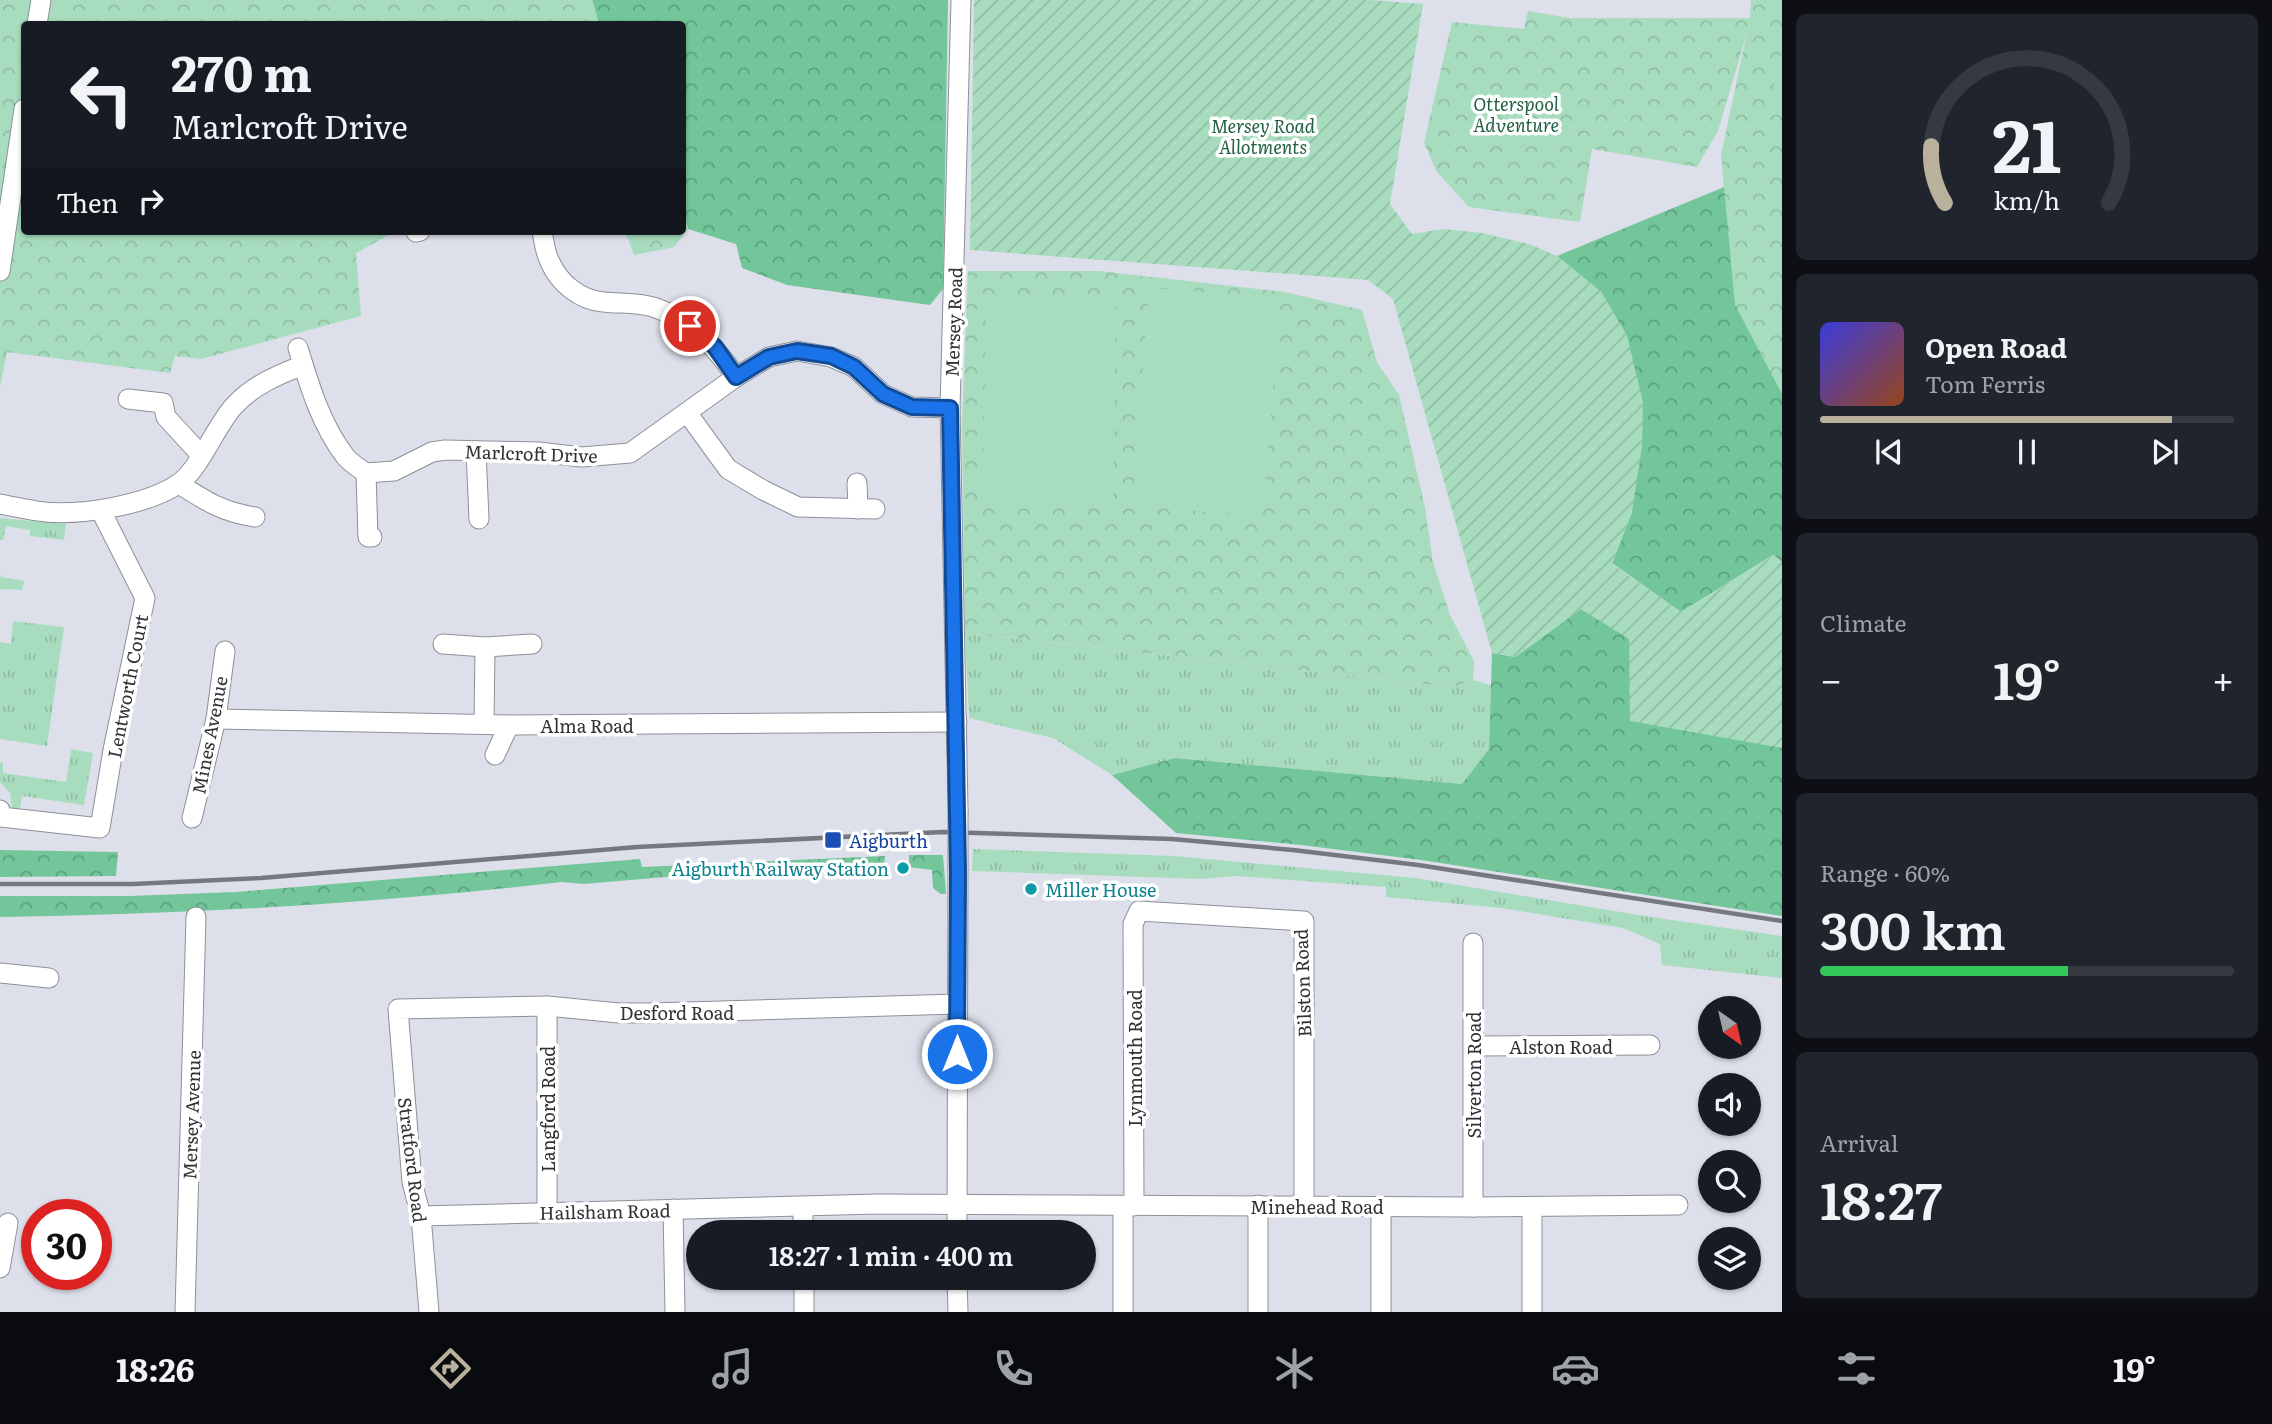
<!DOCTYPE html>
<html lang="en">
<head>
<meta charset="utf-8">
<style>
	:root { --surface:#171b24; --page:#20242c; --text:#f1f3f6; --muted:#9ea1a6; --line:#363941; --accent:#b9b19c }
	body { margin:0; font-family:Literata,serif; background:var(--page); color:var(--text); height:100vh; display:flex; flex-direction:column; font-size:26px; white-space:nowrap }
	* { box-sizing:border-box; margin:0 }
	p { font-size:23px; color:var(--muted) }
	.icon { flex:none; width:38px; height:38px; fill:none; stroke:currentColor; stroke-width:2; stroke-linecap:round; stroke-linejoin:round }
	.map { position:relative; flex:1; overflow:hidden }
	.side { display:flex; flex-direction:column; gap:14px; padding:14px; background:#0d0f14; width:490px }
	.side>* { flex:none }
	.banner { position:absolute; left:21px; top:21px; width:665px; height:214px; border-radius:7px; box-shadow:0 2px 5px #0004; background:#171b24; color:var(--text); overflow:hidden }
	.needle { width:46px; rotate:146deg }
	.controls { position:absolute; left:1698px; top:996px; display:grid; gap:14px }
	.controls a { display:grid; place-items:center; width:63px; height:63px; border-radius:50%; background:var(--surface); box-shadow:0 2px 5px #0004; font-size:35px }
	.speed { position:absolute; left:21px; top:1199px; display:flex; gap:14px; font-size:35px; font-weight:700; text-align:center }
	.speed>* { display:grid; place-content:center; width:91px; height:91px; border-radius:50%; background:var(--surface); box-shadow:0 2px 5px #0004; line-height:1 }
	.speed .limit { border:10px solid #d22; background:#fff; color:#111 }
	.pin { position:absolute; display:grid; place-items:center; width:60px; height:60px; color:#fff; margin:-30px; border:4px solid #fff; border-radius:50%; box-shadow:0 2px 7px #0007 }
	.me { position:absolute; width:77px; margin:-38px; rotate:0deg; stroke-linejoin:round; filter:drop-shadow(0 0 5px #0008) }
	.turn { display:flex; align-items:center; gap:24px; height:147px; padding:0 35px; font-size:32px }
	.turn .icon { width:91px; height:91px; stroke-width:2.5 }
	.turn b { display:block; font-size:49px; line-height:60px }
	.then { display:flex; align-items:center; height:66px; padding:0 35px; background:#0003; gap:14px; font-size:26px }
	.big { font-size:52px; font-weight:600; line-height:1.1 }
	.side .card { flex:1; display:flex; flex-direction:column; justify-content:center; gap:10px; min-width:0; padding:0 24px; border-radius:10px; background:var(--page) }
	.side .dial { align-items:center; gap:0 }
	.dial svg { height:182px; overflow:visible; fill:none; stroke:var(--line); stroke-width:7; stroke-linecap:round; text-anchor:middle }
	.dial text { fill:var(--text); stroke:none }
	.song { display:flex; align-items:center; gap:21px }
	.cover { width:84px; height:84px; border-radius:10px; background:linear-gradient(135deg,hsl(240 70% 55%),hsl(20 70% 35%)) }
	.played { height:7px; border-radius:4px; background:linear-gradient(90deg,var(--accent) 85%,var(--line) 85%) }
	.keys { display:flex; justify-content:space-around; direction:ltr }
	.heat { display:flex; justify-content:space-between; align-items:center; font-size:38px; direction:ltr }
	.charge { height:10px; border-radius:5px; background:linear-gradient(90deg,#34c759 60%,var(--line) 0) }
	.trip { position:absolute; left:686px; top:1220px; width:410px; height:70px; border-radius:35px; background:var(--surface); box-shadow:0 2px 5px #0004; font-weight:600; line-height:70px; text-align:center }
	.tab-bar { display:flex; height:112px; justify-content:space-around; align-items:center; background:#090b0e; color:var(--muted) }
	.tab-bar .icon { width:49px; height:49px }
	.tab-bar .active { color:var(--accent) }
	.tab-bar b { font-size:32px; color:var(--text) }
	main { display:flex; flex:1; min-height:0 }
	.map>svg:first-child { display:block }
</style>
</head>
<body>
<main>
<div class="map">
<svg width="1782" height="1312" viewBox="0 0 1782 1312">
	<defs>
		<pattern id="grass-tufts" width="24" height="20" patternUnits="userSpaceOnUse" patternTransform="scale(1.75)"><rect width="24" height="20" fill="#a7ddbe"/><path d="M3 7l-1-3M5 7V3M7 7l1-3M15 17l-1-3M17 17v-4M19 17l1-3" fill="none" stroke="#90bea4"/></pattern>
		<pattern id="forest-crowns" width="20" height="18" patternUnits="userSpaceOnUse" patternTransform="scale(1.75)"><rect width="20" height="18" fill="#72c699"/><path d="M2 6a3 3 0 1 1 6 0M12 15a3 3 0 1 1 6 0" fill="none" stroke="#5ea17e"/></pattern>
		<pattern id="park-crowns" width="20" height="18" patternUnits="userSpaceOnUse" patternTransform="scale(1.75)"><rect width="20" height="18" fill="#a7ddbe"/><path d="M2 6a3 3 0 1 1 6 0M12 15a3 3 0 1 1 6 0" fill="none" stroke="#90bea4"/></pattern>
		<pattern id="garden-furrows" width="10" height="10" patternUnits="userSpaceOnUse" patternTransform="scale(1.75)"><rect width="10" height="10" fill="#a7ddbe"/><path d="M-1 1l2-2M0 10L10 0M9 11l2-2" fill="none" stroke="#90bea4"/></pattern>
	</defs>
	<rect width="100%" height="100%" fill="#dde0eb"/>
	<g fill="url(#grass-tufts)">
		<path d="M 0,518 L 66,524 L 64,540 L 30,536 L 30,530 L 6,526 L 3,540 L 0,540 Z"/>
		<path d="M 0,573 L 1,577 L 24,581 L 22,590 L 0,589 Z"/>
		<path d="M 13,621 L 64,627 L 47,746 L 0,739 L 0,642 L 11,644 Z"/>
		<path d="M 965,633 L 1452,687 L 1473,680 L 1491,685 L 1489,749 L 1462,784 L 1175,758 L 1112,775 L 1053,738 L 969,718 Z"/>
		<path d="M 71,749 L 93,753 L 84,805 L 22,796 L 20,810 L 12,809 L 10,793 L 0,782 L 0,762 L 3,762 L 3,773 L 66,782 Z"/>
		<path d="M 973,849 L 1174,856 L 1415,878 L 1651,917 L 1782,936 L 1782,978 L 1662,965 L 1660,944 L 1623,928 L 1501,908 L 1386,897 L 1386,887 L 1237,876 L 1201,879 L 972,871 Z"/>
	</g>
	<g fill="url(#forest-crowns)">
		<path d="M 592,0 L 948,0 L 943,289 L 930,305 L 787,285 L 742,268 L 736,244 L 688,229 L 682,209 L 682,24 L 599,24 Z"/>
		<path d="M 1741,180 L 1782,224 L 1782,562 L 1773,555 L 1681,612 L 1612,563 L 1632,512 L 1627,336 L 1601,292 L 1557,256 Z"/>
		<path d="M 1581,609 L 1629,638 L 1782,748 L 1782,916 L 1421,860 L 1301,845 L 1176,833 L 1112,775 L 1175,758 L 1462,784 L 1489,749 L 1492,653 L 1515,657 Z"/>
		<path d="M 0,850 L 118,852 L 116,876 L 0,877 Z"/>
		<path d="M 909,855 L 943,855 L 946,894 L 941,894 L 933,888 L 932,870 L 909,867 Z"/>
		<path d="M 885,856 L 884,869 L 873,868 L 874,880 L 849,875 L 847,864 L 794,866 L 584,884 L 561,882 C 374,904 188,914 0,917 L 0,896 L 129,896 L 236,892 L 640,859 L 642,867 Z"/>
	</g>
	<g fill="url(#park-crowns)">
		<path d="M 0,0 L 592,0 L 599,24 L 24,24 L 24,231 L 396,231 L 356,253 L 361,316 L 201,359 L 175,356 L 170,373 L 7,352 L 0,387 Z"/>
		<path d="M 1751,0 L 1782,0 L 1782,394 L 1735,305 L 1721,155 L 1747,33 L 1718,131 L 1697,167 L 1592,149 L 1580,222 L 1469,207 L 1437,172 L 1424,143 L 1452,22 L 1524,29 L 1528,11 L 1570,18 L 1750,18 Z"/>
		<path d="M 683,209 L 688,229 L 674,247 L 634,255 L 625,231 L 682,231 Z"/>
		<path d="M 968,271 L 1099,271 L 1285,292 L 1362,310 L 1377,362 L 1399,395 L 1425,507 L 1433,562 L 1450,615 L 1474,661 L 1473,680 L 1453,687 L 965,633 L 962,421 Z"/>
	</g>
	<path fill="url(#garden-furrows)" d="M 974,0 L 1371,0 L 1423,4 L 1390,204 L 1412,234 L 1443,229 L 1482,233 L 1529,244 L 1557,256 L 1601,292 L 1627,336 L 1643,402 L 1642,446 L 1632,512 L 1612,564 L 1681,612 L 1774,555 L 1782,562 L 1782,748 L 1630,721 L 1629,639 L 1581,609 L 1515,657 L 1492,653 L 1393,299 L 1368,280 L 970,250 Z"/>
	<g fill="#a7ddbe">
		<path d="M 1782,49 L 1782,106 L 1772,94 Z"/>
		<path d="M 1149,288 L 1280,298 L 1263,516 L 1132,506 Z"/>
		<path d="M 986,294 L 1116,296 L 1113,500 L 983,498 Z"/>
	</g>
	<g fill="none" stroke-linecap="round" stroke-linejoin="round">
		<g stroke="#8d9099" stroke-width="21">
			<g id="minor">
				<path d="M 37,24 L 41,0"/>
				<path d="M 542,231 C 544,241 545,253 550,262 C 559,283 580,300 603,302 C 620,304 639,302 656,308 C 691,320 716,347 736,377"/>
				<path d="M 416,232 L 420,231"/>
				<path d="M 0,271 L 24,109"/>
				<path d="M 298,348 C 309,384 321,425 345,456 C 350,463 359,468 366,473 L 394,471 L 432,452 L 445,450 L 538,452 L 582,457 L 630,453 L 736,377 L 769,357 L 797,351 L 831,357 L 854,367 L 883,394 L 912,407 L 950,408"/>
				<path d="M 128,399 L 163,403 L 166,417 L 201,455"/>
				<path d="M 688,414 L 728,469 L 763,490 L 798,507 L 875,509"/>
				<path d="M 476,451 L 479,519"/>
				<path d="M 366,473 L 368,537 L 372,537"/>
				<path d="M 857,483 L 858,509"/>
				<path d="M 179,484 C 206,501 222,512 255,517"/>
				<path d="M 0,504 C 12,506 25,509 37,511 C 75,517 145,506 178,484 C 200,469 216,425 234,406 C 253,385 278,375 303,365"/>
				<path d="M 443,644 L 485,647 L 532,644"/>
				<path d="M 216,719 L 509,725 L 957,722"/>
				<path d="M 484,723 L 485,647"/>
				<path d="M 495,755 L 509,725"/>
				<path d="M 958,809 L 950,408 L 961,0"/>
				<path d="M 0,810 L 1,817 L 100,828 L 113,750 L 145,598 L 101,511"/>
				<path d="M 192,818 L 216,719 L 225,651"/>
				<path d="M 0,973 L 49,978"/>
				<path d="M 547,1006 L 547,1212"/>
				<path d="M 1473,1046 L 1650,1045"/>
				<path d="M 1258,1205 L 1258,1312"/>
				<path d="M 1134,1206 L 1133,924 L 1139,911 L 1304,921 L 1304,1205"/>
				<path d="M 1381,1206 L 1381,1312"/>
				<path d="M 803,1207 L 803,1232"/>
				<path d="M 1473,1207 L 1473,943"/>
				<path d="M 673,1209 L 675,1312"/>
				<path d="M 421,1216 L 878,1204 L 1473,1207 L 1678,1205"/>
				<path d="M 957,1232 L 958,871"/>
				<path d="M 0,1268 L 8,1223"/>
				<path d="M 804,1278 L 804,1312"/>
				<path d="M 957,1278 L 958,1312"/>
				<path d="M 185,1312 L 196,917"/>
				<path d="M 429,1312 L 421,1216 L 412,1182 L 398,1009 L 547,1006 L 619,1013 L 652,1013 L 957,1004"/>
				<path d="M 1123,1312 L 1123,1206"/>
				<path d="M 1532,1312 L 1532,1207"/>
			</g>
		</g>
		<use href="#minor" stroke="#fff" stroke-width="19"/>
		<path stroke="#77787f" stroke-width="4.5" d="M 0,884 L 133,884 L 261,878 L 637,847 L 943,832 L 1172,839 L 1293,850 L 1418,865 L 1782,921"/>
		<g stroke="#8d9099" stroke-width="21" stroke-linecap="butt">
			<path id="minor-bridge" d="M 958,809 L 958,871"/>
		</g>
		<use href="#minor-bridge" stroke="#fff" stroke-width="19"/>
	</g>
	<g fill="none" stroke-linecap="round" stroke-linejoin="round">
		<g stroke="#114b97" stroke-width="18">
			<path id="route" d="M 690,326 L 715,347 L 736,377 L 769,357 L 797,351 L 831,356 L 854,367 L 883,394 L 912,407 L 950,408 L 958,871 L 957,1054"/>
		</g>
		<use href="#route" stroke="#1a73e8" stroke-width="12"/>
	</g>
	<rect fill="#1a4fb4" stroke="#fff" stroke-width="2.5" x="824" y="831" width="18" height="18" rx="3.5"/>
	<g fill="#0f9aa8" stroke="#fff" stroke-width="2.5">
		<circle cx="903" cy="868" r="7"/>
		<circle cx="1031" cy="889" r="7"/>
	</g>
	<g text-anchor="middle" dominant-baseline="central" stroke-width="7" stroke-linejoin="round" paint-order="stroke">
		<g font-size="18" font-style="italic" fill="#226042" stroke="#fff">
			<text x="1516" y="103">Otterspool<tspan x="1516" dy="21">Adventure</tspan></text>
			<text x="1263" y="125">Mersey Road<tspan x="1263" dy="21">Allotments</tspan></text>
		</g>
		<g font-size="18" fill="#313236" stroke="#fff">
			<text transform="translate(953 322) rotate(-88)">Mersey Road</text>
			<text transform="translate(531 453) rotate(2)">Marlcroft Drive</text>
			<text transform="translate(127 686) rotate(-79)">Lentworth Court</text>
			<text x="587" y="725">Alma Road</text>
			<text transform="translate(209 735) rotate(-79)">Mines Avenue</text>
			<text transform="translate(1302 983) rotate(-92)">Bilston Road</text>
			<text x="677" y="1012">Desford Road</text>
			<text x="1561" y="1046">Alston Road</text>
			<text transform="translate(1134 1058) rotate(-90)">Lynmouth Road</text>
			<text transform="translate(1473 1075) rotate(-90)">Silverton Road</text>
			<text transform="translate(547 1109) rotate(-90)">Langford Road</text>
			<text transform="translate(191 1115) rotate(-88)">Mersey Avenue</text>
			<text transform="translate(413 1160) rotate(83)">Stratford Road</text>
			<text x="1317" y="1206">Minehead Road</text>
			<text transform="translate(605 1211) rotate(-1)">Hailsham Road</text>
		</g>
		<g font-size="18" fill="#164399" stroke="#fff" text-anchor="start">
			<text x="849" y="840">Aigburth</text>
		</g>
		<g font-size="18" fill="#0d838f" stroke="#fff" text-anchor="end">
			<text x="889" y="868">Aigburth Railway Station</text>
			<text x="1045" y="889" text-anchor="start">Miller House</text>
		</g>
	</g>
</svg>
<div class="controls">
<a><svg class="needle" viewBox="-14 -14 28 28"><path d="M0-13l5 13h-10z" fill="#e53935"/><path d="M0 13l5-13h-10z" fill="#9ea1a6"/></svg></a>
<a><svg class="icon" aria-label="sound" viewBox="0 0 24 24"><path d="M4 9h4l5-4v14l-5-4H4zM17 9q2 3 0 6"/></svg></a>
<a><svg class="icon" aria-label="search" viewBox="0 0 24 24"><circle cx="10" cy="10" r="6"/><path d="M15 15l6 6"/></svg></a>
<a><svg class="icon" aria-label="layers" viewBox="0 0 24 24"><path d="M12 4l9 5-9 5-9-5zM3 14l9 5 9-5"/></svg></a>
</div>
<div class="speed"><div class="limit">30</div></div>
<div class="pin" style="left:690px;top:326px;background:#d93025"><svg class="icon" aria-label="arrive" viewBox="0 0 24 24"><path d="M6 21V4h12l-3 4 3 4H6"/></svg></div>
<svg class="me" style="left:957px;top:1054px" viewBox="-20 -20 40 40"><circle r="17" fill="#1a73e8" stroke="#fff" stroke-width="3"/><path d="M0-11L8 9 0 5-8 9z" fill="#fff"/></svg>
<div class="trip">18:27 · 1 min · 400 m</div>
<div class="banner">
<div class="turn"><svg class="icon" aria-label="left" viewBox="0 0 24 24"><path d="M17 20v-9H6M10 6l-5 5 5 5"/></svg><div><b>270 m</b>Marlcroft Drive</div></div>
<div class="then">Then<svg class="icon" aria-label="right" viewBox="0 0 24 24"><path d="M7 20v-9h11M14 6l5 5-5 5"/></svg></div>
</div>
</div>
<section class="side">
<div class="card dial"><svg viewBox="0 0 100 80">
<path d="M14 69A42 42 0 1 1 86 69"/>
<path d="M14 69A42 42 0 0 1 8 44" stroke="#b9b19c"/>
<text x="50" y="56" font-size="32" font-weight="700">21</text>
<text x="50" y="72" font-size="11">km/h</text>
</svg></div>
<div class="card">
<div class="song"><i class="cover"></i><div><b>Open Road</b><p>Tom Ferris</p></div></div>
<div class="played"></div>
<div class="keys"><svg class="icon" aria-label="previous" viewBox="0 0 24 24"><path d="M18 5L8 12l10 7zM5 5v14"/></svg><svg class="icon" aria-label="pause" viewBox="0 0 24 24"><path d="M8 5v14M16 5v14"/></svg><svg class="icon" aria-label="next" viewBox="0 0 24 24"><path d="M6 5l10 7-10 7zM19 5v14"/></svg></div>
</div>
<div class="card"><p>Climate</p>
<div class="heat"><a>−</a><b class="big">19°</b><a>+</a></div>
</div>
<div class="card"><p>Range · 60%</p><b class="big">300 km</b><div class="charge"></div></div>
<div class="card"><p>Arrival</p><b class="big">18:27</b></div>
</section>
</main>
<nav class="tab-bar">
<b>18:26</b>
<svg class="icon active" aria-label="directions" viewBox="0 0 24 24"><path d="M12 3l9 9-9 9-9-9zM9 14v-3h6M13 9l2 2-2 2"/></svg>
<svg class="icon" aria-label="music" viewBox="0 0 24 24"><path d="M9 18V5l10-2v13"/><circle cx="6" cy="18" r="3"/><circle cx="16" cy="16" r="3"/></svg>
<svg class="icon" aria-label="phone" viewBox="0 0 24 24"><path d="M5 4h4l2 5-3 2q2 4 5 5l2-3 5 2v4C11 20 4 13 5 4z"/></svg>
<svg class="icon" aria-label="climate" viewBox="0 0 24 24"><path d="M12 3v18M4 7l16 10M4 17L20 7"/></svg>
<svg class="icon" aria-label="car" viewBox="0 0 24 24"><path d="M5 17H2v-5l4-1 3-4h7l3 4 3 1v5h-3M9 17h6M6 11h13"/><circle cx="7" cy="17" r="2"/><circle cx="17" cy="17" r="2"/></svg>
<svg class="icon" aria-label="filters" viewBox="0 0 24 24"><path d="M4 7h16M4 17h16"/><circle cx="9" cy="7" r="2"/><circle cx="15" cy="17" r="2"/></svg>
<b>19°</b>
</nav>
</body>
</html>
